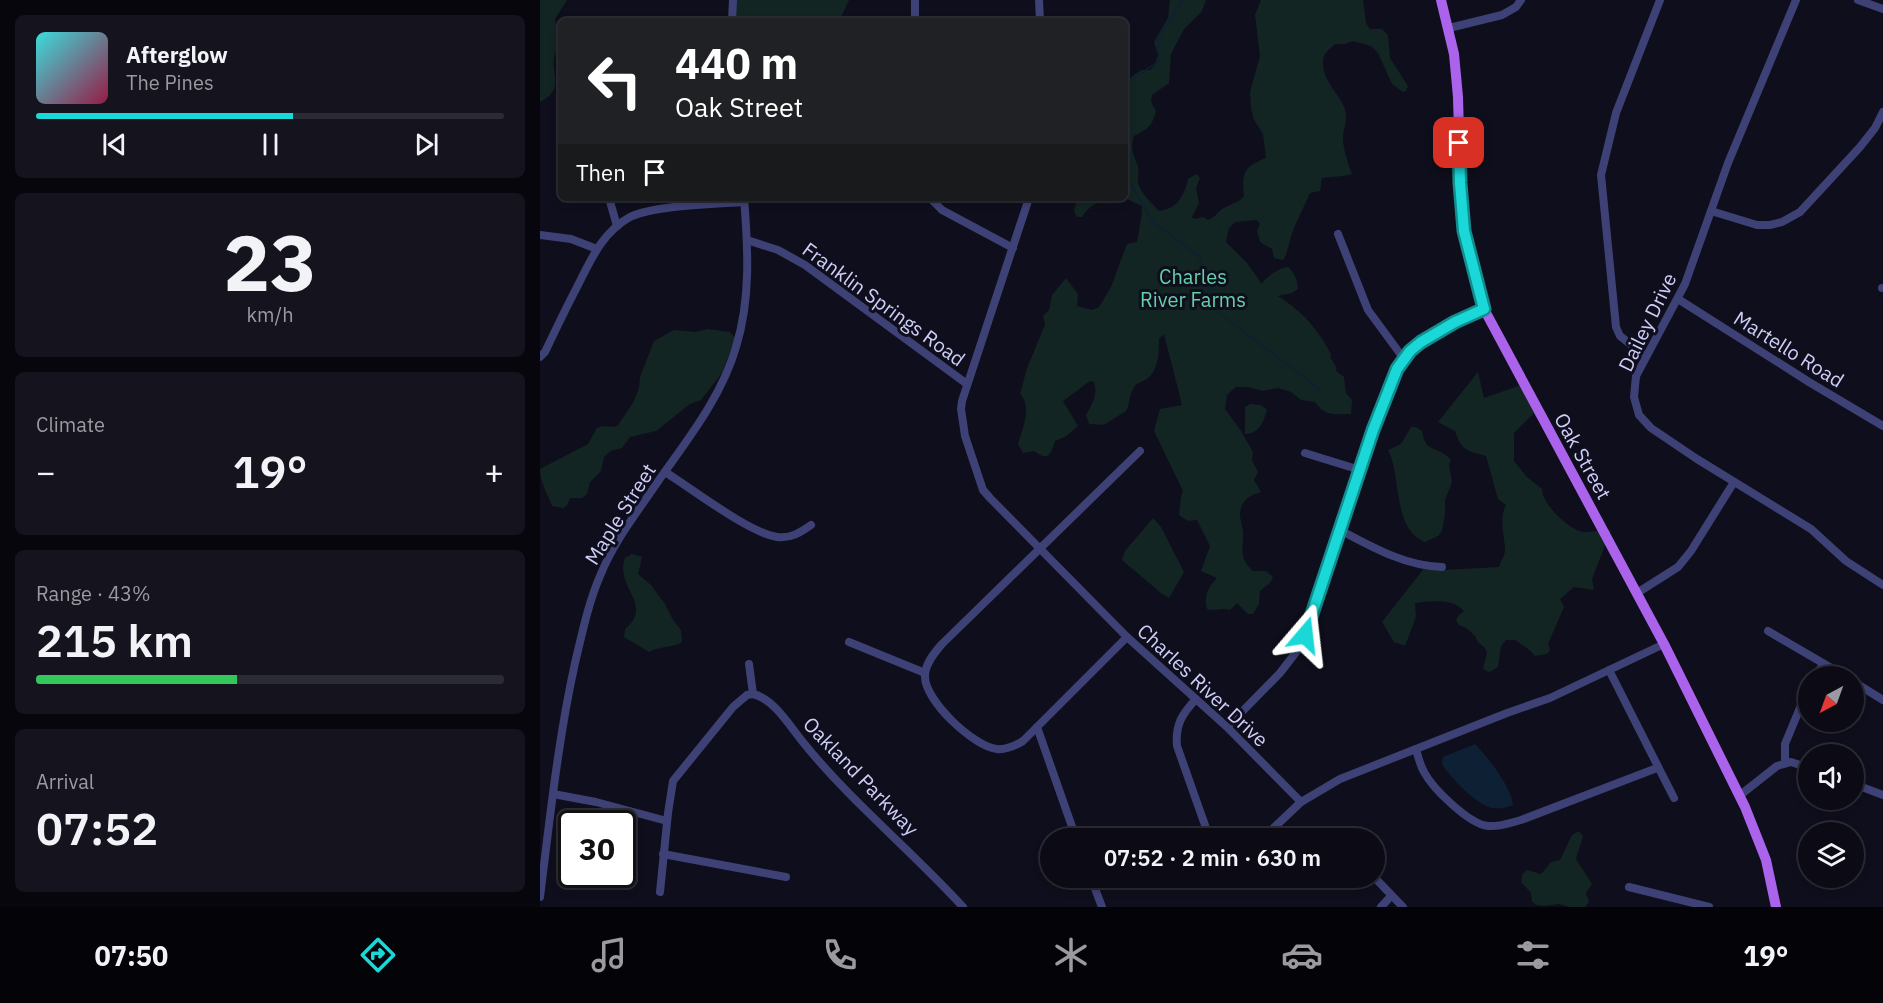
<!DOCTYPE html>
<html lang="en">
<head>
<meta charset="utf-8">
<style>
	:root { --surface:#0b0a15; --page:#14131e; --text:#f1f3f6; --muted:#9a9aa0; --line:#2b2b34; --accent:#1bd8d8 }
	body { margin:0; font-family:"IBM Plex Sans",sans-serif; background:var(--page); color:var(--text); height:100vh; display:flex; flex-direction:column; font-size:22px; white-space:nowrap }
	* { box-sizing:border-box; margin:0 }
	p { font-size:20px; color:var(--muted) }
	.icon { flex:none; width:33px; height:33px; fill:none; stroke:currentColor; stroke-width:2; stroke-linecap:round; stroke-linejoin:round }
	.map { position:relative; flex:1; overflow:hidden }
	.side { display:flex; flex-direction:column; gap:15px; padding:15px; background:#06060c; width:540px }
	.side>* { flex:none }
	.guide { position:absolute; left:18px; top:18px; width:570px; height:183px; border-radius:9px; box-shadow:0 3px 9px #0003,0 0 0 2px var(--line); background:#202124; color:#fff; overflow:hidden }
	.needle { width:39px; rotate:221deg }
	.tools { position:absolute; left:1258px; top:666px; display:grid; gap:12px }
	.tools a { display:grid; place-items:center; width:66px; height:66px; border-radius:50%; background:var(--surface); box-shadow:0 3px 9px #0003,0 0 0 2px var(--line); font-size:30px }
	.speed { position:absolute; left:18px; top:810px; display:flex; gap:12px; font-size:30px; font-weight:700; text-align:center }
	.speed>* { display:grid; place-content:center; width:78px; height:78px; border-radius:50%; background:var(--surface); box-shadow:0 3px 9px #0003,0 0 0 2px var(--line); line-height:1 }
	.speed .limit { border:3px solid #111; border-radius:9px; background:#fff; color:#111 }
	.pin { position:absolute; display:grid; place-items:center; width:51px; height:51px; color:#fff; margin:-26px; border-radius:12px; box-shadow:0 3px 9px #0006 }
	.me { position:absolute; width:66px; margin:-33px; rotate:17deg; stroke-linejoin:round; filter:drop-shadow(0 0 4px #0008) }
	.turn { display:flex; align-items:center; gap:21px; height:126px; padding:0 18px; font-size:27px }
	.turn .icon { width:78px; height:78px; stroke-width:2.5 }
	.turn b { display:block; font-size:42px; line-height:51px }
	.then { display:flex; align-items:center; height:57px; padding:0 18px; background:#0003; gap:12px; font-size:22px }
	.big { font-size:45px; font-weight:600; line-height:1.1 }
	.side .card { flex:1; display:flex; flex-direction:column; justify-content:center; gap:9px; min-width:0; padding:0 21px; border-radius:9px; background:var(--page) }
	.side .dial { align-items:center; gap:0 }
	.dial b { font-size:78px; line-height:1 }
	.song { display:flex; align-items:center; gap:18px }
	.cover { width:72px; height:72px; border-radius:9px; background:linear-gradient(135deg,hsl(180 70% 55%),hsl(340 70% 35%)) }
	.played { height:6px; border-radius:3px; background:linear-gradient(90deg,var(--accent) 55%,var(--line) 55%) }
	.keys { display:flex; justify-content:space-around; direction:ltr }
	.heat { display:flex; justify-content:space-between; align-items:center; font-size:33px; direction:ltr }
	.charge { height:9px; border-radius:4px; background:linear-gradient(90deg,#34c759 43%,var(--line) 0) }
	.trip { position:absolute; left:500px; top:828px; width:345px; height:60px; border-radius:30px; background:var(--surface); box-shadow:0 3px 9px #0003,0 0 0 2px var(--line); font-weight:600; line-height:60px; text-align:center }
	.tabs { display:flex; height:96px; justify-content:space-around; align-items:center; background:#040408; color:var(--muted) }
	.tabs .icon { width:42px; height:42px }
	.tabs .current { color:var(--accent) }
	.tabs b { font-size:27px; color:var(--text) }
	main { display:flex; flex:1; min-height:0 }
	.map>svg:first-child { display:block }
</style>
</head>
<body>
<main>
<section class="side">
<div class="card">
<div class="song"><i class="cover"></i><div><b>Afterglow</b><p>The Pines</p></div></div>
<div class="played"></div>
<div class="keys"><svg class="icon" aria-label="previous" viewBox="0 0 24 24"><path d="M18 5L8 12l10 7zM5 5v14"/></svg><svg class="icon" aria-label="pause" viewBox="0 0 24 24"><path d="M8 5v14M16 5v14"/></svg><svg class="icon" aria-label="next" viewBox="0 0 24 24"><path d="M6 5l10 7-10 7zM19 5v14"/></svg></div>
</div>
<div class="card dial"><b>23</b><p>km/h</p></div>
<div class="card"><p>Climate</p>
<div class="heat"><a>−</a><b class="big">19°</b><a>+</a></div>
</div>
<div class="card"><p>Range · 43%</p><b class="big">215 km</b><div class="charge"></div></div>
<div class="card"><p>Arrival</p><b class="big">07:52</b></div>
</section>
<div class="map">
<svg width="1343" height="907" viewBox="0 0 1343 907">
	<rect width="100%" height="100%" fill="#0f0e1c"/>
	<g fill="#122522">
		<path d="M 0,0 L 27,0 L 15,19 L 21,44 C 1,67 32,86 0,102 Z"/>
		<path d="M 195,0 L 309,0 L 302,15 L 297,21 L 196,21 Z"/>
		<path d="M 630,0 L 666,0 L 662,11 L 644,29 L 631,54 L 629,83 L 612,95 L 611,102 L 616,111 C 613,125 607,130 594,136 C 590,148 593,153 597,164 C 600,171 597,177 598,183 C 601,194 612,203 619,211 C 638,208 644,196 648,179 L 656,174 L 660,178 L 656,188 L 659,203 L 652,217 L 655,219 L 663,217 L 668,220 C 675,217 676,214 681,210 C 688,204 698,204 704,196 C 702,173 703,167 726,158 L 723,134 L 714,120 L 711,108 L 710,92 L 720,56 L 715,15 L 721,0 L 823,0 L 826,23 L 830,29 L 842,29 L 848,35 L 850,58 L 868,86 L 866,91 L 863,92 L 852,84 L 838,53 L 831,46 L 813,41 L 805,44 L 795,44 C 789,50 782,54 783,63 C 783,84 803,95 806,114 C 807,122 803,130 803,138 C 803,148 808,164 812,174 C 802,177 793,176 782,178 L 780,191 L 770,193 L 753,230 L 746,255 L 743,260 L 734,258 L 732,249 L 720,242 L 717,231 L 720,224 L 717,220 L 695,222 L 689,228 L 686,242 L 707,263 L 722,284 C 725,277 739,268 748,267 C 754,272 758,281 758,289 L 752,293 L 738,296 C 763,312 777,328 791,354 L 790,357 L 797,368 L 795,370 L 804,377 L 806,393 L 812,400 L 811,414 C 794,414 786,417 775,402 L 761,400 L 751,392 L 738,388 L 722,391 L 708,387 L 696,387 L 687,395 L 685,409 L 701,431 L 713,452 L 712,460 L 718,472 L 714,480 L 721,492 C 715,494 708,496 704,502 C 697,512 701,520 703,530 C 705,547 696,555 713,571 L 726,571 L 733,577 L 730,583 L 720,591 L 719,604 L 713,614 L 708,614 L 697,603 L 690,610 C 682,607 675,612 667,609 C 664,596 668,587 677,578 L 661,571 L 670,546 L 657,520 L 648,521 L 639,515 L 641,496 L 643,491 L 614,431 L 620,409 L 642,405 L 624,334 L 619,339 C 619,352 619,369 608,378 C 602,383 596,382 593,389 C 589,396 590,404 586,411 L 564,425 L 549,424 L 546,415 C 552,404 558,395 554,382 L 550,381 L 523,401 L 538,426 L 525,437 L 515,441 C 510,455 509,462 494,451 L 483,453 L 478,444 C 482,429 493,407 480,394 L 487,368 L 505,325 L 503,316 L 509,310 L 512,295 L 526,278 L 538,294 L 537,306 L 552,310 L 559,307 L 571,287 L 587,244 L 597,242 C 599,229 602,219 602,206 L 585,198 L 585,93 L 587,91 L 589,79 L 601,70 L 610,70 L 615,65 L 618,55 L 614,42 L 628,18 Z"/>
		<path d="M 537,198 L 583,198 C 567,213 560,190 542,217 L 537,217 L 534,211 Z"/>
		<path d="M 168,329 L 190,332 L 195,338 L 182,373 L 161,400 L 150,404 L 116,431 L 90,437 L 82,448 L 70,451 L 64,457 L 61,471 L 50,482 L 47,494 L 42,498 L 30,498 L 27,505 L 23,508 L 12,506 C 7,492 0,483 0,469 L 48,444 L 57,428 L 62,426 L 75,427 L 78,425 L 94,401 L 99,388 L 100,377 L 114,341 L 134,330 L 156,332 Z"/>
		<path d="M 938,372 L 944,398 L 987,383 L 1001,406 L 974,433 L 974,461 L 986,476 L 1002,489 C 1002,504 1028,529 1043,532 C 1051,533 1061,529 1071,530 L 1052,579 L 1054,590 L 1034,587 L 1020,599 L 1024,607 L 1008,644 L 1010,650 L 1007,654 L 995,656 C 989,648 983,647 976,640 L 966,640 L 961,646 L 958,667 L 950,672 L 946,671 L 943,668 L 947,653 L 945,648 L 938,642 L 935,636 L 926,628 L 919,625 L 916,620 L 918,616 L 924,611 C 913,598 891,601 875,603 L 876,617 L 865,646 L 854,642 L 842,622 L 889,562 L 903,570 L 959,567 C 961,561 966,553 965,548 C 964,535 959,517 966,505 L 958,499 L 946,456 C 927,451 921,450 915,431 L 898,422 Z"/>
		<path d="M 710,404 L 721,405 L 727,410 C 723,422 720,434 705,434 L 705,407 Z"/>
		<path d="M 871,427 L 876,427 L 882,431 C 886,455 897,444 911,460 L 909,465 L 912,482 L 905,500 L 905,514 L 902,531 L 898,536 L 885,542 C 852,529 862,477 848,450 L 861,444 Z"/>
		<path d="M 613,518 L 621,527 L 644,572 L 629,598 L 621,593 L 582,560 L 585,551 Z"/>
		<path d="M 92,554 L 102,557 L 98,574 L 111,585 L 125,604 L 133,620 L 141,630 L 142,642 C 132,648 120,646 109,652 L 84,637 L 85,629 C 115,605 74,587 85,558 Z"/>
		<path d="M 1039,831 L 1043,836 L 1036,859 L 1052,884 L 1046,893 L 1049,902 L 1045,907 L 1029,907 L 1019,904 L 1004,906 L 996,905 L 992,902 L 991,893 L 981,882 L 982,875 L 987,870 L 1001,874 L 1011,862 L 1020,860 L 1032,835 Z"/>
	</g>
	<path fill="#0e2034" d="M 935,744 C 948,757 972,788 973,805 C 966,808 956,810 949,807 C 934,802 910,777 902,764 L 903,757 Z"/>
	<g fill="none" stroke-linecap="round" stroke-linejoin="round">
		<g stroke="#0e2034" stroke-width="1.5">
			<path d="M 585,89 L 587,83 L 619,61 L 618,38 L 643,0"/>
			<path d="M 585,175 L 613,222 L 659,256 L 678,312 L 779,389"/>
		</g>
		<g stroke="#3e4175" stroke-width="8">
			<path d="M 375,0 L 375,21"/>
			<path d="M 499,0 L 500,21"/>
			<path d="M 1256,0 L 1188,163 L 1145,284 L 1096,376 L 1094,397 L 1099,415 L 1111,428 L 1157,459 L 1271,529 L 1306,561 L 1343,585"/>
			<path d="M 1318,0 L 1343,9"/>
			<path d="M 192,21 L 193,0"/>
			<path d="M 909,28 L 962,15 L 976,7 L 981,0"/>
			<path d="M 69,198 L 77,226"/>
			<path d="M 390,198 L 402,210 L 473,248"/>
			<path d="M 489,198 L 422,401 L 421,409 L 425,436 L 443,490 L 450,498 L 587,637 L 687,727 L 761,802 L 800,779 L 967,713 L 1010,698 L 1124,644"/>
			<path d="M 1171,211 L 1217,225 L 1230,225 L 1242,222 L 1260,212 L 1320,147 L 1335,128 L 1343,112"/>
			<path d="M 798,234 L 828,310 L 864,359"/>
			<path d="M 0,235 L 31,239 L 57,249"/>
			<path d="M 207,240 L 238,250 L 265,265 L 427,384"/>
			<path d="M 1342,288 L 1343,288"/>
			<path d="M 1138,299 L 1269,382 L 1343,426"/>
			<path d="M 1106,356 L 1080,336 L 1076,327 L 1061,175 L 1076,113 L 1120,0"/>
			<path d="M 0,357 L 5,352 C 15,331 25,310 36,289 C 50,262 61,233 90,217 C 114,205 176,204 204,202"/>
			<path d="M 765,453 L 820,470"/>
			<path d="M 125,472 C 151,488 209,533 237,537 C 251,539 261,532 271,525"/>
			<path d="M 800,530 C 832,547 865,566 902,567"/>
			<path d="M 1097,593 L 1138,567 L 1151,551 L 1194,482"/>
			<path d="M 1228,631 L 1305,676"/>
			<path d="M 587,637 L 483,741 C 475,746 466,750 457,749 C 434,747 384,700 385,676 C 385,664 394,653 402,644 L 600,451"/>
			<path d="M 309,642 L 385,673"/>
			<path d="M 209,664 L 213,694 C 234,699 249,725 262,741 C 310,801 371,850 423,907"/>
			<path d="M 1069,670 L 1134,798"/>
			<path d="M 1274,676 L 1284,664"/>
			<path d="M 1314,682 L 1343,700"/>
			<path d="M 656,699 C 642,714 635,725 637,746 L 666,828 L 677,838"/>
			<path d="M 497,727 L 536,838"/>
			<path d="M 687,727 L 740,673 L 760,647 L 833,430 L 857,369 L 870,351 L 881,342 L 915,322 L 944,309"/>
			<path d="M 876,749 C 878,757 880,765 884,772 C 893,789 929,824 948,826 C 960,827 970,823 981,820 L 1117,768"/>
			<path d="M 1245,763 L 1245,744 L 1269,686"/>
			<path d="M 1314,784 L 1343,795"/>
			<path d="M 13,794 L 56,802 L 127,821"/>
			<path d="M 1199,796 L 1237,766 L 1251,762 L 1269,768"/>
			<path d="M 723,838 L 761,802"/>
			<path d="M 123,854 L 246,877"/>
			<path d="M 834,877 L 863,907"/>
			<path d="M 551,878 L 562,907"/>
			<path d="M 676,879 L 677,878"/>
			<path d="M 1089,887 L 1169,907"/>
			<path d="M 120,892 L 128,813 L 133,781 L 193,707 L 207,695 L 213,694"/>
			<path d="M 0,897 C 10,818 18,740 35,663 C 42,634 48,604 60,576 C 74,541 98,511 119,480 C 148,439 182,396 196,347 C 211,299 208,247 204,198"/>
			<path d="M 841,907 L 851,896"/>
		</g>
		<path stroke="#ab63ec" stroke-width="10" d="M 901,0 L 914,54 L 918,97 L 921,208 L 924,231 L 944,309 L 1124,644 L 1205,807 L 1226,860 L 1236,907"/>
	</g>
	<g fill="none" stroke-linecap="round" stroke-linejoin="round">
		<g stroke="#128c8c" stroke-width="15">
			<path id="route" d="M 765,635 L 833,430 L 857,369 L 870,351 L 881,342 L 915,322 L 944,309 L 924,231 L 920,183 L 919,143"/>
		</g>
		<use href="#route" stroke="#1bd8d8" stroke-width="10"/>
	</g>
	<g text-anchor="middle" dominant-baseline="central" stroke-width="6" stroke-linejoin="round" paint-order="stroke">
		<g font-size="20" fill="#64cfaa" stroke="#0f0e1c">
			<text x="653" y="276">Charles<tspan x="653" dy="23">River Farms</tspan></text>
		</g>
		<g font-size="20" fill="#cfcef9" stroke="#0f0e1c">
			<text transform="translate(344 304) rotate(36)">Franklin Springs Road</text>
			<text transform="translate(1107 322) rotate(-64)">Dailey Drive</text>
			<text transform="translate(1249 349) rotate(32)">Martello Road</text>
			<text transform="translate(1043 456) rotate(61)">Oak Street</text>
			<text transform="translate(80 514) rotate(-58)">Maple Street</text>
			<text transform="translate(663 685) rotate(43)">Charles River Drive</text>
			<text transform="translate(321 776) rotate(46)">Oakland Parkway</text>
		</g>
	</g>
</svg>
<div class="tools">
<a><svg class="needle" viewBox="-14 -14 28 28"><path d="M0-13l5 13h-10z" fill="#e53935"/><path d="M0 13l5-13h-10z" fill="#9a9aa0"/></svg></a>
<a><svg class="icon" aria-label="sound" viewBox="0 0 24 24"><path d="M4 9h4l5-4v14l-5-4H4zM17 9q2 3 0 6"/></svg></a>
<a><svg class="icon" aria-label="layers" viewBox="0 0 24 24"><path d="M12 4l9 5-9 5-9-5zM3 14l9 5 9-5"/></svg></a>
</div>
<div class="speed"><div class="limit">30</div></div>
<div class="pin" style="left:919px;top:143px;background:#d93025"><svg class="icon" aria-label="arrive" viewBox="0 0 24 24"><path d="M6 21V4h12l-3 4 3 4H6"/></svg></div>
<svg class="me" style="left:765px;top:635px" viewBox="-20 -20 40 40"><path d="M0-17L14 15 0 8-14 15z" fill="#1bd8d8" stroke="#fff" stroke-width="4"/></svg>
<div class="trip">07:52 · 2 min · 630 m</div>
<div class="guide">
<div class="turn"><svg class="icon" aria-label="left" viewBox="0 0 24 24"><path d="M17 20v-9H6M10 6l-5 5 5 5"/></svg><div><b>440 m</b>Oak Street</div></div>
<div class="then">Then<svg class="icon" aria-label="arrive" viewBox="0 0 24 24"><path d="M6 21V4h12l-3 4 3 4H6"/></svg></div>
</div>
</div>
</main>
<nav class="tabs">
<b>07:50</b>
<svg class="icon current" aria-label="directions" viewBox="0 0 24 24"><path d="M12 3l9 9-9 9-9-9zM9 14v-3h6M13 9l2 2-2 2"/></svg>
<svg class="icon" aria-label="music" viewBox="0 0 24 24"><path d="M9 18V5l10-2v13"/><circle cx="6" cy="18" r="3"/><circle cx="16" cy="16" r="3"/></svg>
<svg class="icon" aria-label="phone" viewBox="0 0 24 24"><path d="M5 4h4l2 5-3 2q2 4 5 5l2-3 5 2v4C11 20 4 13 5 4z"/></svg>
<svg class="icon" aria-label="climate" viewBox="0 0 24 24"><path d="M12 3v18M4 7l16 10M4 17L20 7"/></svg>
<svg class="icon" aria-label="car" viewBox="0 0 24 24"><path d="M5 17H2v-5l4-1 3-4h7l3 4 3 1v5h-3M9 17h6M6 11h13"/><circle cx="7" cy="17" r="2"/><circle cx="17" cy="17" r="2"/></svg>
<svg class="icon" aria-label="filters" viewBox="0 0 24 24"><path d="M4 7h16M4 17h16"/><circle cx="9" cy="7" r="2"/><circle cx="15" cy="17" r="2"/></svg>
<b>19°</b>
</nav>
</body>
</html>
